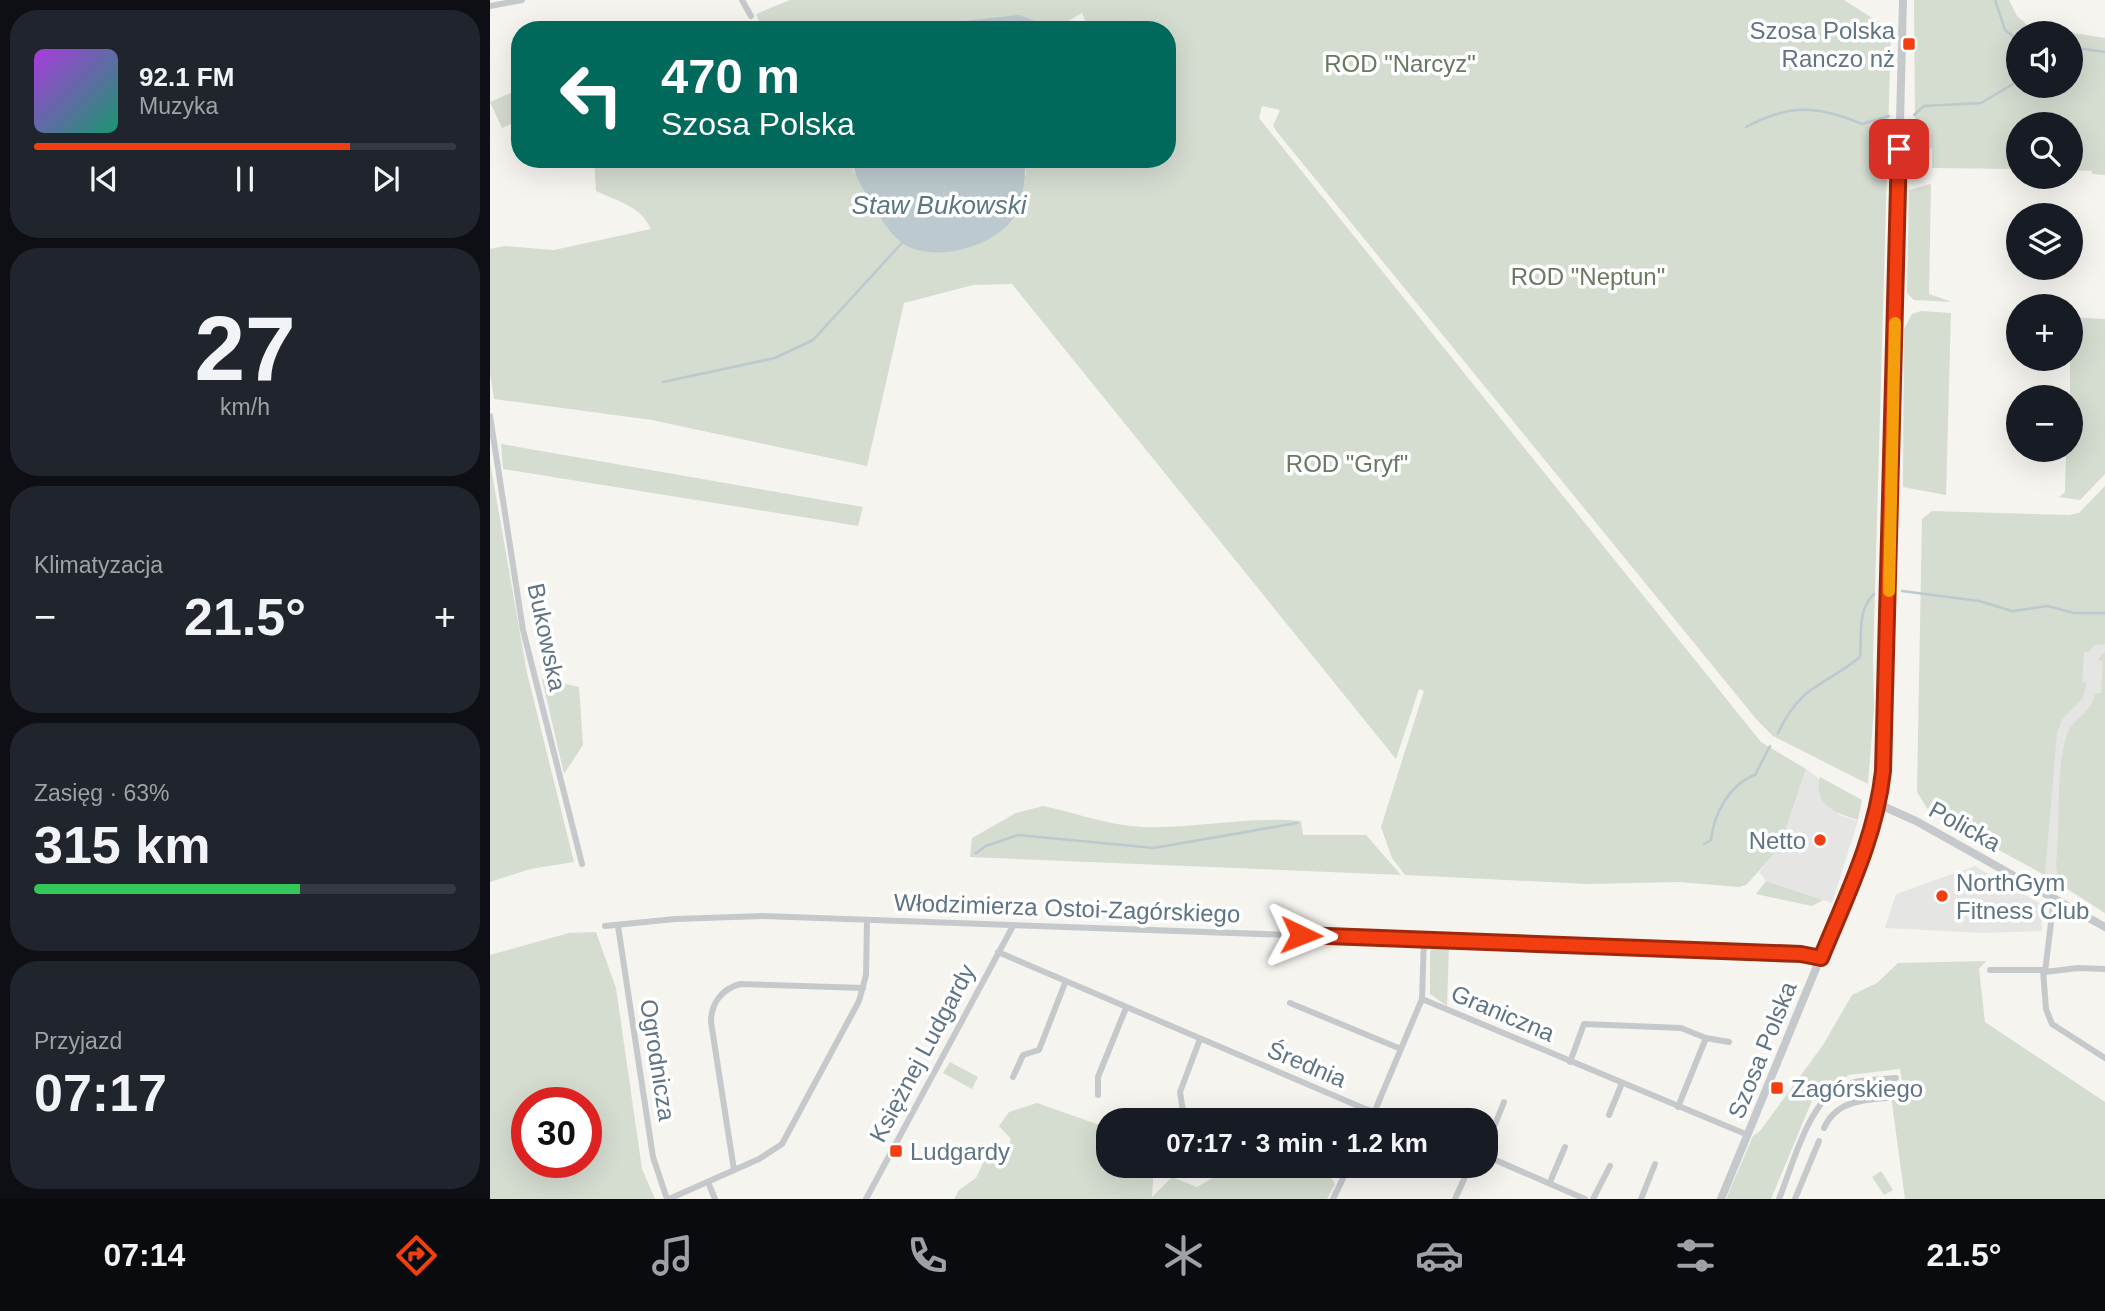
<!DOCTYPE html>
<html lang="pl">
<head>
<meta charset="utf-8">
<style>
	:root { --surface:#171b24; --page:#20242c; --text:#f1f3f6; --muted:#9ea1a6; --line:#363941; --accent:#f33e11 }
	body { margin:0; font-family:Helvetica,sans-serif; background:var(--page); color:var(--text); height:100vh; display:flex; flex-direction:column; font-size:26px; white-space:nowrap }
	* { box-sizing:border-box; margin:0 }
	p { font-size:23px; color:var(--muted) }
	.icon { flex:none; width:38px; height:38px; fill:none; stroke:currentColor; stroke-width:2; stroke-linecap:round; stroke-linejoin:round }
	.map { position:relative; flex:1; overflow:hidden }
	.side { display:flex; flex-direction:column; gap:10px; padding:10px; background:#0d0f14; width:490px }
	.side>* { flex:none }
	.guide { position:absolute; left:21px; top:21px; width:665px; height:147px; border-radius:28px; box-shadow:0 7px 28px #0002; background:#00695c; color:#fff; overflow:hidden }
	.tools { position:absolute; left:1516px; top:21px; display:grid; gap:14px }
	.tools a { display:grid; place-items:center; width:77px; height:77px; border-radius:50%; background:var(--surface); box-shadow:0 7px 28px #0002; font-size:35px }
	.speed { position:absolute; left:21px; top:1087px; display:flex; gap:14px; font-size:35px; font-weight:700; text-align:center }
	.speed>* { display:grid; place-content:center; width:91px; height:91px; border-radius:50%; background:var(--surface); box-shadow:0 7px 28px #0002; line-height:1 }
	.speed .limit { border:10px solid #d22; background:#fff; color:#111 }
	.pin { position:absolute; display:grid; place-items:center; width:60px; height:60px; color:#fff; margin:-30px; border-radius:14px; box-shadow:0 4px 10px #0006 }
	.me { position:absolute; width:77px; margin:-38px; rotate:92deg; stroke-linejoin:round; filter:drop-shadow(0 0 5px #0008) }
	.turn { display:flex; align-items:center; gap:24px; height:147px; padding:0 35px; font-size:32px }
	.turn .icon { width:91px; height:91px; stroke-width:2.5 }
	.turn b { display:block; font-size:49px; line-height:60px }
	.big { font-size:52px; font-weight:600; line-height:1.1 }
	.side .widget { flex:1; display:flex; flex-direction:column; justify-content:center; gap:10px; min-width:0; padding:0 24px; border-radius:28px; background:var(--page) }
	.side .dial { align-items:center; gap:0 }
	.dial b { font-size:91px; line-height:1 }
	.song { display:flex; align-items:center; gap:21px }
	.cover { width:84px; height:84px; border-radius:10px; background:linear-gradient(135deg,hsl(280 70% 55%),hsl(160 70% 35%)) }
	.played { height:7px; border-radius:4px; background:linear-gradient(90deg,var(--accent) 75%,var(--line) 75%) }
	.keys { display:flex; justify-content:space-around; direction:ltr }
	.heat { display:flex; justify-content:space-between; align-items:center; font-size:38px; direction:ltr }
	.charge { height:10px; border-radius:5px; background:linear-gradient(90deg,#34c759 63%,var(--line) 0) }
	.trip { position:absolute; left:606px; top:1108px; width:402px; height:70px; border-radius:28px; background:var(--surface); box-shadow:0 7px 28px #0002; font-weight:600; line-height:70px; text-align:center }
	.menu { display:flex; height:112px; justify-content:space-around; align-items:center; background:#090b0e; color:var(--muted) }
	.menu .icon { width:49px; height:49px }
	.menu .selected { color:var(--accent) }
	.menu b { font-size:32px; color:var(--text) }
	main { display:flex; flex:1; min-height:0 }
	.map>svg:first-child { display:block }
</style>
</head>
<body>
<main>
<section class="side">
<div class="widget">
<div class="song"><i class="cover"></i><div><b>92.1 FM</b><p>Muzyka</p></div></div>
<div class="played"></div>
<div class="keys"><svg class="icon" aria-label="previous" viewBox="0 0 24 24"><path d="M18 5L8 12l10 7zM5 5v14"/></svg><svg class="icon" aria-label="pause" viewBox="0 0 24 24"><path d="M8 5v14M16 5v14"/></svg><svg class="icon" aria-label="next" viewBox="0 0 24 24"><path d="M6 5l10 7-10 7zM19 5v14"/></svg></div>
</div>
<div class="widget dial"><b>27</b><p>km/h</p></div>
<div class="widget"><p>Klimatyzacja</p>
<div class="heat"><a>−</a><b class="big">21.5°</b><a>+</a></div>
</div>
<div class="widget"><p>Zasięg · 63%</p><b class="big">315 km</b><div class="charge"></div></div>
<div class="widget"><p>Przyjazd</p><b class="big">07:17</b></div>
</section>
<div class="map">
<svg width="1615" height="1199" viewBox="0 0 1615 1199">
	<rect width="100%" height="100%" fill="#f5f4ef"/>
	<g fill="#e5e6e3">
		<path d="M 1566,639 L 1615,642 L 1615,913 L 1542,868 L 1549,865 Z"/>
		<path d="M 1316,769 L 1353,797 L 1349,815 L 1368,821 L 1342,903 L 1276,881 L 1269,872 L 1289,849 Z"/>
		<path d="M 1485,866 L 1551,904 L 1552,931 L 1493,933 L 1395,928 L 1406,894 Z"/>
	</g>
	<g fill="#d5dcd0" fill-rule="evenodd">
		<path d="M 300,0 L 1354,0 L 1401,30 L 1383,658 L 1384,708 L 1378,784 L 1283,736 L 1267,720 L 787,132 L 783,126 L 790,110 L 772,106 L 769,118 L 1271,742 L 1316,769 L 1289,849 L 1256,885 L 1249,887 L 1189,882 L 1098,884 L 915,875 L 902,858 L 891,827 L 934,691 L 929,689 L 906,759 L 522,284 L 483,285 L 414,303 L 377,466 L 162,420 L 4,399 L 0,373 L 0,249 L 15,246 L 64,250 L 161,229 C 151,206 127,201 106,191 L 104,159 L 362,159 L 364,173 L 536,175 L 535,159 L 677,159 L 677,30 L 599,30 L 592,13 L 563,30 L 548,30 L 547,22 L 466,22 L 449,30 L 273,30 L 266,14 Z"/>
		<path d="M 1424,0 L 1519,0 L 1527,16 L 1538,26 L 1615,38 L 1615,175 L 1602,174 L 1602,171 L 1580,170 L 1580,124 L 1528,124 L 1528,169 L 1442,168 L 1442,148 L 1432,153 L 1427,160 L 1420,161 L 1425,120 ZM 1528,33 L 1580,33 L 1580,86 L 1528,86 Z"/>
		<path d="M 30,89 L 30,120 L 12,128 L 0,102 Z"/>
		<path d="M 1441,184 L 1439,294 L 1462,302 L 1424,300 L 1417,293 L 1419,190 Z"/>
		<path d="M 1431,311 L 1461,313 L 1456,495 L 1413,487 L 1414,329 L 1422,314 Z"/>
		<path d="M 1580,317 L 1615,319 L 1615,474 L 1590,500 L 1569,497 L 1575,492 L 1576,450 L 1580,450 Z"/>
		<path d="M 11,444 L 373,507 L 368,526 L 13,469 Z"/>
		<path d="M 0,462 L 37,673 L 84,862 L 40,869 L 0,882 Z"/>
		<path d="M 1615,486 L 1615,644 L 1605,645 L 1599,652 L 1594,652 L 1592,682 L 1597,683 L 1593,698 L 1573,718 L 1567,733 L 1555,875 L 1440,813 L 1427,792 L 1432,519 L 1442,511 L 1579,515 L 1589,513 Z"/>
		<path d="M 1615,652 L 1615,913 L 1568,882 L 1566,863 C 1571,822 1565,777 1576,737 C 1581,718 1602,714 1605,693 L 1611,693 L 1613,661 L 1607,660 Z"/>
		<path d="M 52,679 L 89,687 L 93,745 L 74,774 Z"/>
		<path d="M 1330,777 L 1372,800 L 1368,820 C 1347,814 1322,804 1330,777 Z"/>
		<path d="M 553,806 C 586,813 620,826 654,827 C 707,829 758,816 811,821 L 813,835 L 876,835 L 911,875 L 480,857 L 482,838 L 526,813 Z"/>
		<path d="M 1276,881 L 1333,900 L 1322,906 L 1266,894 Z"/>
		<path d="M 106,932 L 126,988 L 152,1169 L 165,1199 L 0,1199 L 0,955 L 79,933 ZM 37,1102 L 96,1102 L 96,1162 L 37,1162 Z"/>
		<path d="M 944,946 L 959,946 L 957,1006 L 940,994 L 940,952 Z"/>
		<path d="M 1496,961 L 1489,969 L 1495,1022 L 1615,1102 L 1615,1199 L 1415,1199 L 1401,1096 L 1413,1087 L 1410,1069 L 1359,1075 L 1336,1088 L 1328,1086 L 1281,1199 L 1236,1199 L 1263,1136 L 1270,1131 L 1333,1045 L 1362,995 L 1387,983 L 1408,963 Z"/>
		<path d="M 460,1062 L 488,1077 L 482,1089 L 453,1073 Z"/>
		<path d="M 547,1103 L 618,1128 L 618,1166 L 664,1166 L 662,1197 L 682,1177 L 707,1187 L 737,1170 L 739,1166 C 764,1165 834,1157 845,1184 L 837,1199 L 464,1199 L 469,1190 L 486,1178 L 499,1150 L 516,1151 L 521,1139 L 509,1126 L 519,1112 Z"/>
		<path d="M 1391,1171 L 1403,1190 L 1394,1195 L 1382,1177 Z"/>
	</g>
	<g fill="#bcc9ce">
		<path d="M 529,15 L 548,22 L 548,30 L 449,30 L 466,22 Z"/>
		<path d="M 362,159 L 535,159 C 536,176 533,202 524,217 C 505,247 441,265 411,242 C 399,233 389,216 382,203 C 373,189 364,176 362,159 Z"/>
	</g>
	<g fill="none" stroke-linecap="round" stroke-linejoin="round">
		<g stroke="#bcc9ce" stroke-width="2.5">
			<path d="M 1505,0 L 1515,30 L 1528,40"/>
			<path d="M 1580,47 L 1615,52"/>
			<path d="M 1424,115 L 1434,106 L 1491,103 L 1528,81"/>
			<path d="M 1256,127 C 1299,104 1327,105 1372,124 L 1399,116"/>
			<path d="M 173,382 L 285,358 L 323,340 L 412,243"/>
			<path d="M 1412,591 L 1489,601 L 1522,611 L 1558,606 L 1583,613 L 1615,613"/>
			<path d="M 1288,733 C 1312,683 1332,688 1370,657 C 1372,635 1367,610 1384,594"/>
			<path d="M 1214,844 L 1221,840 C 1224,813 1240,784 1265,775 L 1280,746"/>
			<path d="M 486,853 L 496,846 L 528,835 L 664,848 L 807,823"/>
		</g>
		<g stroke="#c6c9cc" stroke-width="6">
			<path d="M 252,0 L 261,16"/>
			<path d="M 0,6 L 32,0"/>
			<path d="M 0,416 L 33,630 L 92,864"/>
			<path d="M 1564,898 L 1555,972 L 1588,968 L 1615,969"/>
			<path d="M 115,926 L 185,919 L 273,916 L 1298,953 L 1331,958"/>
			<path d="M 128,926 L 163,1157 L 177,1199"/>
			<path d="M 508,952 L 873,1108 L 910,1120"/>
			<path d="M 1500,970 L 1553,970 L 1556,1009 L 1562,1024 L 1615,1058"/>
			<path d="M 932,999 L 1258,1135"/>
			<path d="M 800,1003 L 911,1049"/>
			<path d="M 1216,1038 L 1239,1042"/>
			<path d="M 1080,1062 L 1094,1024 L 1191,1028 L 1216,1038 L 1188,1107"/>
			<path d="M 523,1077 L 533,1055 L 549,1050 L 575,983"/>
			<path d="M 608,1095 L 608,1077 L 636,1008"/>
			<path d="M 1119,1115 L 1132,1083"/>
			<path d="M 694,1119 L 690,1092 L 710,1039"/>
			<path d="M 881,1120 L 932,999 L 934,939"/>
			<path d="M 1334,1128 C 1346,1101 1372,1100 1397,1098 L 1395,1079"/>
			<path d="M 996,1147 L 1014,1102"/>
			<path d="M 996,1156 L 1095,1199"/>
			<path d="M 828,1166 L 854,1176"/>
			<path d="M 244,1170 L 221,1022 C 221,1003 232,989 250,984 L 373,988"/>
			<path d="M 218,1182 L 225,1199"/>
			<path d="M 1060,1182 L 1075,1147"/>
			<path d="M 179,1199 L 269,1159 L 292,1144 L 369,1001 L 376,975 L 377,921"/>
			<path d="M 376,1199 L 523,926"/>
			<path d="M 843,1199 L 859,1166"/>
			<path d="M 965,1199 L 980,1166"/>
			<path d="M 1103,1199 L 1120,1166"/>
			<path d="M 1151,1199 L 1165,1164"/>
			<path d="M 1289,1199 C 1302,1167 1319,1100 1352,1086 C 1368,1079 1388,1080 1406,1078"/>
			<path d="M 1305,1199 L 1329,1141"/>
		</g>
		<g stroke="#c6c9cc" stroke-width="8">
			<path d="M 1388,804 L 1426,821 L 1615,927"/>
			<path d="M 1231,1199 L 1376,847 L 1390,793 L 1395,730 L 1413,0"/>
		</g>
	</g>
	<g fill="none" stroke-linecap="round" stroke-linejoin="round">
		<g stroke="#9e280b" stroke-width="18">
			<path id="route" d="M 811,935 L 1311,954 L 1331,958 C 1356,897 1386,837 1393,771 L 1409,149"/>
		</g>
		<use href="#route" stroke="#f33e11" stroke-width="12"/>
		<path stroke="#f59e0b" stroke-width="12" d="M 1399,591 L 1405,323"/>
	</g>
	<g fill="#f33e11" stroke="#fff" stroke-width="2.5">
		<rect x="1412" y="37" width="14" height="14" rx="3.5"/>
		<circle cx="1330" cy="840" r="7"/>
		<circle cx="1452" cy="896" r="7"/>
		<rect x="1280" y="1081" width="14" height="14" rx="3.5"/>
		<rect x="399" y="1144" width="14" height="14" rx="3.5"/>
	</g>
	<g text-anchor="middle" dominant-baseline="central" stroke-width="7" stroke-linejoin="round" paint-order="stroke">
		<g font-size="24" fill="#607584" stroke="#fff" text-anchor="start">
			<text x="1405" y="30" text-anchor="end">Szosa Polska<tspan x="1405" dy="28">Ranczo nż</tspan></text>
			<text x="1316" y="840" text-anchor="end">Netto</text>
			<text x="1466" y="882">NorthGym<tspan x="1466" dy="28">Fitness Club</tspan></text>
			<text x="1301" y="1088">Zagórskiego</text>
			<text x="420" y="1151">Ludgardy</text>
		</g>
		<g font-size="24" fill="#667a60" stroke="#fff">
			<text x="910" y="63">ROD "Narcyz"</text>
			<text x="1098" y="276">ROD "Neptun"</text>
			<text x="857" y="463">ROD "Gryf"</text>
		</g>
		<g font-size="24" fill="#607584" stroke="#fff">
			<text transform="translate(57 637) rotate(78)">Bukowska</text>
			<text transform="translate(1475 826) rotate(29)">Policka</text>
			<text transform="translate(577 908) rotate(2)">Włodzimierza Ostoi-Zagórskiego</text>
			<text transform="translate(1013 1013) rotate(23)">Graniczna</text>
			<text transform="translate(1272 1050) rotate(-68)">Szosa Polska</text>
			<text transform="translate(432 1053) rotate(-62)">Księżnej Ludgardy</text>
			<text transform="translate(168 1060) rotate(81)">Ogrodnicza</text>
			<text transform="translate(817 1064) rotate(23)">Średnia</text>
		</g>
		<g font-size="26" font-style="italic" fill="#5b7882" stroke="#fff">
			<text x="449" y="205">Staw Bukowski</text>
		</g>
	</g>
</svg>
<div class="tools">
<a><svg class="icon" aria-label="sound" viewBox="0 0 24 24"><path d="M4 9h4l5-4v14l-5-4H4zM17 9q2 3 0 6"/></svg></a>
<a><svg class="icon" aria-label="search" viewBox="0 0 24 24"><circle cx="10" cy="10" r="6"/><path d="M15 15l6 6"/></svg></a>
<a><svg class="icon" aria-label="layers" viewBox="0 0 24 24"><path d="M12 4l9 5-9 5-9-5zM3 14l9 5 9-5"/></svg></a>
<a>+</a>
<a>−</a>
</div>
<div class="speed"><div class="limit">30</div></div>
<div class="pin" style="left:1409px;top:149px;background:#d93025"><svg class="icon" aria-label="arrive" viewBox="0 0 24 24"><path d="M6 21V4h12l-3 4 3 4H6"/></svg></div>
<svg class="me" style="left:811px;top:935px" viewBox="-20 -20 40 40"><path d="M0-17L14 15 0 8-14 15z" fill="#f33e11" stroke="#fff" stroke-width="4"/></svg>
<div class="trip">07:17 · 3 min · 1.2 km</div>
<div class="guide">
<div class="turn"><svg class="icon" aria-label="left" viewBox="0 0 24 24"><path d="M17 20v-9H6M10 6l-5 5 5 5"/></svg><div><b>470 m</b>Szosa Polska</div></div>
</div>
</div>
</main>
<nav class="menu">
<b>07:14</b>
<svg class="icon selected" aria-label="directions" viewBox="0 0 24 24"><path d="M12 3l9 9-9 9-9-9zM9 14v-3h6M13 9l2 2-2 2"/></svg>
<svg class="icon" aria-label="music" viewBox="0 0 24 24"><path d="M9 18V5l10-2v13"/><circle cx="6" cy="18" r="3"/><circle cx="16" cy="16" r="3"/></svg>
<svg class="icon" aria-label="phone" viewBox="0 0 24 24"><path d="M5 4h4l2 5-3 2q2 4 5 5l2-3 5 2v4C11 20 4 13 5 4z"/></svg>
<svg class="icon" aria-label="climate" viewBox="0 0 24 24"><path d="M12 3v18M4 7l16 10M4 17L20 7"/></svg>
<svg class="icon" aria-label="car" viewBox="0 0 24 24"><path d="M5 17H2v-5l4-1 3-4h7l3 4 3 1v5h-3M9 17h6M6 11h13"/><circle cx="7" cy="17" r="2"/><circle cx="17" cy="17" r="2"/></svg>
<svg class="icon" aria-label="filters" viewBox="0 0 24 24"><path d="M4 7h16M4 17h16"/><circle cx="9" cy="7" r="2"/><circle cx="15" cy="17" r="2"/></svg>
<b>21.5°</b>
</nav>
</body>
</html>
